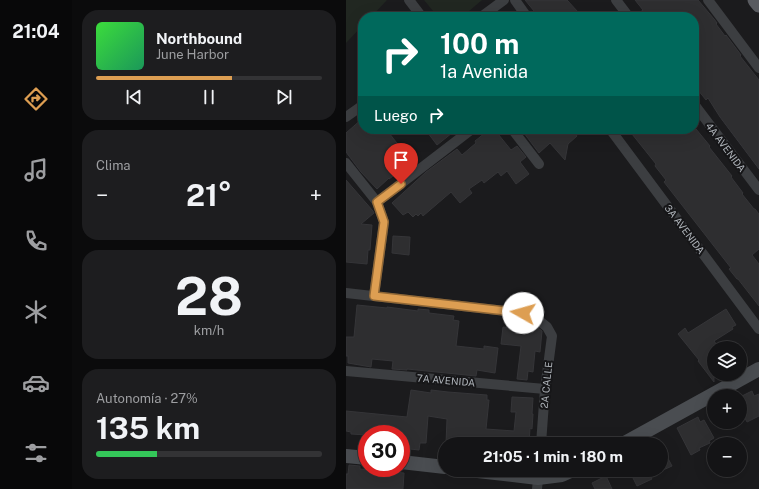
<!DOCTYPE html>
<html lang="es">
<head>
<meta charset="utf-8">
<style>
	:root { --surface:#141416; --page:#1d1d1f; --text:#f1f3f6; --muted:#9d9ea1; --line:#333335; --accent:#dd9e52 }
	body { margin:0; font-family:"Public Sans",sans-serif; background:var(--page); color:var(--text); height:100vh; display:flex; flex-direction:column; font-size:15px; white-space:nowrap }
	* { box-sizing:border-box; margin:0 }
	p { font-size:13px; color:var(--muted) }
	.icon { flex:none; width:22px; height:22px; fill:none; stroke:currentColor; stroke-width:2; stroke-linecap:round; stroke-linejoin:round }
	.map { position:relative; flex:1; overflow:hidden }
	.side { display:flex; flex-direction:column; gap:10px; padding:10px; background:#0b0b0c; width:274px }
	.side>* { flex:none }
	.top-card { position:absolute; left:12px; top:12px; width:341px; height:122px; border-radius:16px; box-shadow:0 4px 16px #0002,0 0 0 1px var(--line); background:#00695c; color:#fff; overflow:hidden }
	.controls { position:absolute; left:361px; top:341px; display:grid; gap:8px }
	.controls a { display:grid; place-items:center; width:40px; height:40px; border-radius:50%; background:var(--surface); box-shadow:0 4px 16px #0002,0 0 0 1px var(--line); font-size:20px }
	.speed { position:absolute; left:12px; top:425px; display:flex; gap:8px; font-size:20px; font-weight:700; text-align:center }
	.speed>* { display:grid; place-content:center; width:52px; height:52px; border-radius:50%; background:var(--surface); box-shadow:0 4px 16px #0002,0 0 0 1px var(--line); line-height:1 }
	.speed .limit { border:6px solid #d22; background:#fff; color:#111 }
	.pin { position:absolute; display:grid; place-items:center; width:34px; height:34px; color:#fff; margin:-41px -17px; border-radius:50% 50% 50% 0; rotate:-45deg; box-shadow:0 0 4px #0007 }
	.pin .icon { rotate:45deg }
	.me { position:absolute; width:44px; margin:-22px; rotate:277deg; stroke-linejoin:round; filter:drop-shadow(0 0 3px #0008) }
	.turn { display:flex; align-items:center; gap:14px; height:84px; padding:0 16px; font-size:18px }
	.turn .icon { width:52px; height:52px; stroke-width:2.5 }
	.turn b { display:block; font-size:28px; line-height:34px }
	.then { display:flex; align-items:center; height:38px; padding:0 16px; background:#0003; gap:8px; font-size:15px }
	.big { font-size:30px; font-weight:700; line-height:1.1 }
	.side .tile { flex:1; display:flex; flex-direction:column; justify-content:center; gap:6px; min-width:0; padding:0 14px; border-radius:16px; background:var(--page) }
	.side .dial { align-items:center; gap:0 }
	.dial b { font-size:52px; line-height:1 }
	.song { display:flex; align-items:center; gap:12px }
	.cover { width:48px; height:48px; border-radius:6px; background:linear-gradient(135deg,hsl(120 70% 55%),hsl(150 70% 35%)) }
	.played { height:4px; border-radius:2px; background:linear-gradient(90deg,var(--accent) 60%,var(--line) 60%) }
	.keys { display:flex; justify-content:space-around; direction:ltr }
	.heat { display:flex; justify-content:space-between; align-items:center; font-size:22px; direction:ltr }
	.charge { height:6px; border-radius:3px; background:linear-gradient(90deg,#34c759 27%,var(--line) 0) }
	.trip { position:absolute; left:92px; top:437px; width:230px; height:40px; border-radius:20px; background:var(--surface); box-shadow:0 4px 16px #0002,0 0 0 1px var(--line); font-weight:700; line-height:40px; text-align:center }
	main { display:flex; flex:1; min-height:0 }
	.tabs { display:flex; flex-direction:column; width:72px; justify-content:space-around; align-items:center; background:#080809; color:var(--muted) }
	.tabs .icon { width:28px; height:28px }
	.tabs .on { color:var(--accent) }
	.tabs b { font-size:18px; color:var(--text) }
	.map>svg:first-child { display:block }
</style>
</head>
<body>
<main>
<nav class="tabs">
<b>21:04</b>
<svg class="icon on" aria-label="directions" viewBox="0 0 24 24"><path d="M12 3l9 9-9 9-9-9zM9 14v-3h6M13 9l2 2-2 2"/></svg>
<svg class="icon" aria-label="music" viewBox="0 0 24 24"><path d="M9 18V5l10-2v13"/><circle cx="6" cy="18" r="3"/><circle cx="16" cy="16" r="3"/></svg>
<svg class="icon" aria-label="phone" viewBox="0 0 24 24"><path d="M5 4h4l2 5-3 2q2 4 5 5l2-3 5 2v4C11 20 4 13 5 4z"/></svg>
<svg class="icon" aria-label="climate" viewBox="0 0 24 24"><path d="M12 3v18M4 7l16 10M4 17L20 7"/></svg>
<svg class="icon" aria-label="car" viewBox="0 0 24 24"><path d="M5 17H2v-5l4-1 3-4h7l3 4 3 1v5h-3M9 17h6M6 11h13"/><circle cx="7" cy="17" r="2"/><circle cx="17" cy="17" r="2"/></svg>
<svg class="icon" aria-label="filters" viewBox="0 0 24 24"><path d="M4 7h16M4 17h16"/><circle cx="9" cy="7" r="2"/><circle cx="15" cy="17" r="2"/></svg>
</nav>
<section class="side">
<div class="tile">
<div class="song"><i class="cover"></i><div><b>Northbound</b><p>June Harbor</p></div></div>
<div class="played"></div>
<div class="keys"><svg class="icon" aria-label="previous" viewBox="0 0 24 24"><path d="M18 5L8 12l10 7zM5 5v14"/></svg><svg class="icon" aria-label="pause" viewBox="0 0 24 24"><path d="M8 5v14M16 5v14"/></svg><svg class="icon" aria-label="next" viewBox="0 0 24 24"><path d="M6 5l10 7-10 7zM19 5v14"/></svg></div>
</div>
<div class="tile"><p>Clima</p>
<div class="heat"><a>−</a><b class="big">21°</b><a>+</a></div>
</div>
<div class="tile dial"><b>28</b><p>km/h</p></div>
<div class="tile"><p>Autonomía · 27%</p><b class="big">135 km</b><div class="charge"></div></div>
</section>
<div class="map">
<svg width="413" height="489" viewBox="0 0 413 489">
	<rect width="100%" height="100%" fill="#1b1b1d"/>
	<g fill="#212721">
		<path d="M 0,0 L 41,0 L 25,17 L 17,17 L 17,25 L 0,43 Z"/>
		<path d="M 78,0 L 136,0 L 116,17 L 92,17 Z"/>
	</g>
	<g fill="#2e2e30" stroke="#353538">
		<path d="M 179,0 L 221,0 L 232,12 L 226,17 L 193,17 Z"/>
		<path d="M 289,0 L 352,0 L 368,19 L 371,23 L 370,24 L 379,36 L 380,35 L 395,55 L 394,56 L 413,80 L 413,169 L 374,117 L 362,98 L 360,100 L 348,85 L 348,17 L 289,17 L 289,16 L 297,10 Z"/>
		<path d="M 17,118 L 17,129 L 40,129 L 67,164 L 56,173 L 54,171 L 43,179 L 43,178 L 31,189 L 15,172 L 0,152 L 0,133 Z"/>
		<path d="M 79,129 L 111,129 L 91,145 Z"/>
		<path d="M 144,129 L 148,129 L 165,150 L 171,146 L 180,157 L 174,162 L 183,174 L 170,184 L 161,171 L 155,176 L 152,172 L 138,183 L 136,180 L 123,189 L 126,193 L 114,203 L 105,192 L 77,216 L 75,213 L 72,216 L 70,214 L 67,217 L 62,212 L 57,215 L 46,203 L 80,172 L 111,149 L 116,155 L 130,143 L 129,141 Z"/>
		<path d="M 175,129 L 226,129 L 231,136 L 222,144 L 219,160 L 204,143 L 193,153 Z"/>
		<path d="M 282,129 L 350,129 L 364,146 L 363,147 L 386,176 L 385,177 L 397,193 L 396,194 L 408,209 L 409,209 L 413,214 L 413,249 L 406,255 L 413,264 L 413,306 L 392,279 L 391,279 L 383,269 L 385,268 L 318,182 L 320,180 L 309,166 L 310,164 Z"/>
		<path d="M 0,180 L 27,211 L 28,213 L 15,224 L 26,225 L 24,250 L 22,250 L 21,264 L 0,262 Z"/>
		<path d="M 47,236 L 64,237 L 63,255 L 46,253 Z"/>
		<path d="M 11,305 L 41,308 L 41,307 L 72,311 L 72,309 L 83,310 L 83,313 L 108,316 L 107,320 L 113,321 L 110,346 L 138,349 L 138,346 L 152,348 L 149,373 L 131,370 L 130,376 L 61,369 L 61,370 L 46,369 L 47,361 L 26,359 L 25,367 L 2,363 L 2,356 L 0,356 L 0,337 L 8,337 Z"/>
		<path d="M 380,309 L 390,325 L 386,327 L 387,329 L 368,341 L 373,348 L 368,348 L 368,382 L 352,361 L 353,360 L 332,334 L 339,328 L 342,333 Z"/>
		<path d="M 178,321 L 188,325 L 196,331 L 194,352 L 189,351 L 187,372 L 182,371 L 181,380 L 171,379 L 175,346 L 155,344 L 157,327 L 177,329 Z"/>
		<path d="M 65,390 L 85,393 L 85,390 L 102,392 L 141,395 L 141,400 L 143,400 L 140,429 L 168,431 L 170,412 L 165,412 L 166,397 L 187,398 L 186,414 L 187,414 L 186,429 L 184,428 L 183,444 L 100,444 L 101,419 L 82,416 L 80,443 L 74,443 L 73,450 L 55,448 L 55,434 L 21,434 L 21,435 L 5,434 L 5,432 L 0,431 L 0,411 L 61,417 Z"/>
		<path d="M 406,391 L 408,396 L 413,394 L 413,416 L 401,422 L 394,409 L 394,397 Z"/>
		<path d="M 352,417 L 354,422 L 358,420 L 368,438 L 363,441 L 364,443 L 353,448 L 354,450 L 345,455 L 331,428 Z"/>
		<path d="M 315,445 L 326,466 L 315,471 Z"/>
		<path d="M 3,465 L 14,466 L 14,469 L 58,473 L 57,489 L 0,489 L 0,474 L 2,474 Z"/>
		<path d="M 283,470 L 301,470 L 306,479 L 291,486 Z"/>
		<path d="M 260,476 L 266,489 L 249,489 L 246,483 Z"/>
	</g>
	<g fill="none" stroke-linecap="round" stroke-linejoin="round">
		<g stroke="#3c3e41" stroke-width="10">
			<path d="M 63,0 L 76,17"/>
			<path d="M 169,0 L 181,17"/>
			<path d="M 270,0 L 283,17"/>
			<path d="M 362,0 L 413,68"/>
			<path d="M 135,17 L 158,0"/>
			<path d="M 348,104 L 413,190"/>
			<path d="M 0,117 L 17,105"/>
			<path d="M 166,129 L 193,164"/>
			<path d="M 264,129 L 413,329"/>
			<path d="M 0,163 L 31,202 L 38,222 L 28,296"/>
			<path d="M 31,202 L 126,129"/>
			<path d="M 0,293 L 177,313 L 191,319 L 201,327 L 206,336 L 199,389 L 195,444"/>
			<path d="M 0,371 L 199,389"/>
			<path d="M 191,489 L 193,470"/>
		</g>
		<g stroke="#4a4d51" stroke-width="14">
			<path d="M 277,444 L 413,369"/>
			<path d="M 0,456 L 21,458"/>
			<path d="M 55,462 L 99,467"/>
			<path d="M 123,470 L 192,478 L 216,475 L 227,470"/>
		</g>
		<path stroke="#595b60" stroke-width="15" d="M 409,0 L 413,5"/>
	</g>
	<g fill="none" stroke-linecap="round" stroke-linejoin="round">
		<g stroke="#906735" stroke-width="10">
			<path id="route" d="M 55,184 L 31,202 L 38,222 L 28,296 L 177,313"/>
		</g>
		<use href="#route" stroke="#dd9e52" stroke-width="7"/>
	</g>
	<g text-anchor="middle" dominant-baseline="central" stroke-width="4" stroke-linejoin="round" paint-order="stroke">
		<g font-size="10" fill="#afb4ba" stroke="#161618">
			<text transform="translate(380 147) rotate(53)">4A AVENIDA</text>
			<text transform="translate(339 229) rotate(53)">3A AVENIDA</text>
			<text transform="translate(100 380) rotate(5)">7A AVENIDA</text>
			<text transform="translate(200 385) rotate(-84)">2A CALLE</text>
		</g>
	</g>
</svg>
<div class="controls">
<a><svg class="icon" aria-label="layers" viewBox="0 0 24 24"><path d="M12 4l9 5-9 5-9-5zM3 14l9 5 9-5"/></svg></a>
<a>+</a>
<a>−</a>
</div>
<div class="speed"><div class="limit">30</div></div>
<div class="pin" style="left:55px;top:184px;background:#d93025"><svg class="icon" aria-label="arrive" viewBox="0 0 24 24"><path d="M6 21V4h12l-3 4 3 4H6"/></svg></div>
<svg class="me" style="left:177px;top:313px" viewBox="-20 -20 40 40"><circle r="19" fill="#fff"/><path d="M0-13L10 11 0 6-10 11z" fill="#dd9e52"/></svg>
<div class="trip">21:05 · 1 min · 180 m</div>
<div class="top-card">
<div class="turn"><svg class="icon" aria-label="right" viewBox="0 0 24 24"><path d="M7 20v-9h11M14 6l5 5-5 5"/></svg><div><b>100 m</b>1a Avenida</div></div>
<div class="then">Luego<svg class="icon" aria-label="right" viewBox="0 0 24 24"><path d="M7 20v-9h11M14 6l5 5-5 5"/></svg></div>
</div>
</div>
</main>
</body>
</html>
